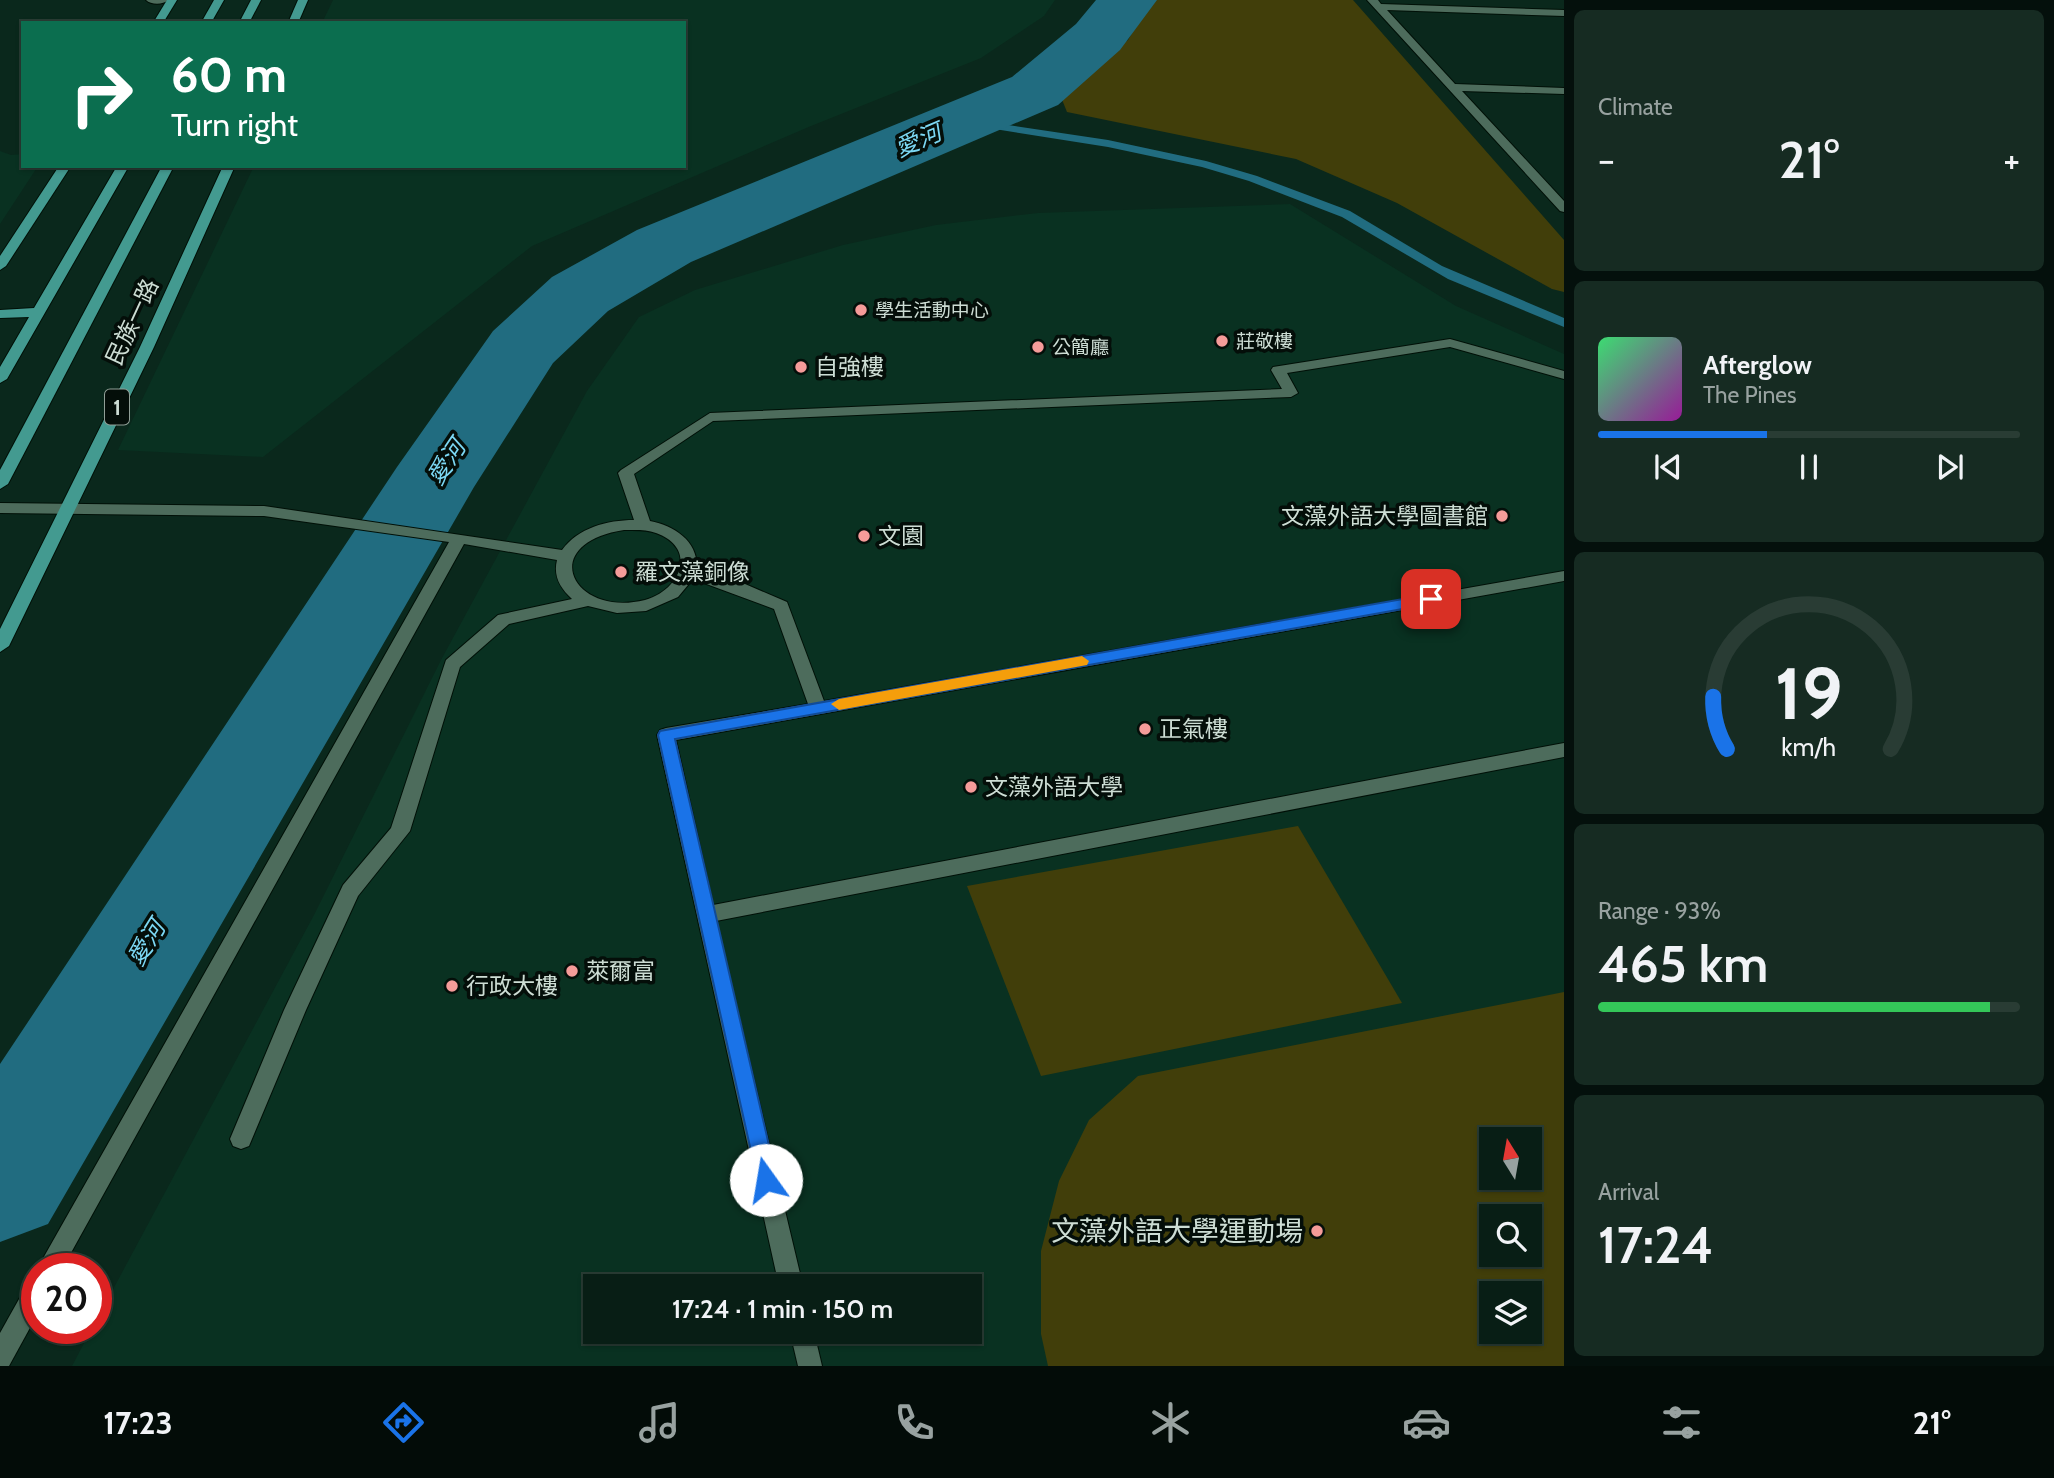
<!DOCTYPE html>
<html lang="en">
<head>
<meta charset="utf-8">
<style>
	:root { --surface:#081e15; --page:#162b22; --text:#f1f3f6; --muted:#98a2a0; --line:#293c34; --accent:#1a73e8 }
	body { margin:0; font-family:Cabin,"Noto Sans TC",sans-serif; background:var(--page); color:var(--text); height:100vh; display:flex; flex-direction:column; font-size:26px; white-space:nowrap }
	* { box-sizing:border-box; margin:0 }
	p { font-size:23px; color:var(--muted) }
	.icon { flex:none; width:38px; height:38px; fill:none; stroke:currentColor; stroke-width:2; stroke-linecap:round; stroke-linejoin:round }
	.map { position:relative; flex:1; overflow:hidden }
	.details { display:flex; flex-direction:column; gap:10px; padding:10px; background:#04100c; width:490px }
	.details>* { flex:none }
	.banner { position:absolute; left:21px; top:21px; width:665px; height:147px; border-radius:0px; box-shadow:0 2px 5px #0004,0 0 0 2px var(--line); background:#0b6e4f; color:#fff; overflow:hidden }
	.needle { width:46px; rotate:349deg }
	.fabs { position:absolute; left:1479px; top:1127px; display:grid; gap:14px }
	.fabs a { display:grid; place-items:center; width:63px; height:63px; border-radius:0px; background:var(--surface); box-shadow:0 2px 5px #0004,0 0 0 2px var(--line); font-size:35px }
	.speed { position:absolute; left:21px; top:1253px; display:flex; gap:14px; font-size:35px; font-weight:700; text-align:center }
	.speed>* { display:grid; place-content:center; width:91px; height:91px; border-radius:50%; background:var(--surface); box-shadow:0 2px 5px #0004,0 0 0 2px var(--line); line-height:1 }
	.speed .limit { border:10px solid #d22; background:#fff; color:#111 }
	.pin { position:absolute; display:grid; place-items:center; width:60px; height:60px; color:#fff; margin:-30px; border-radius:14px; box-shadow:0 4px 10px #0006 }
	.me { position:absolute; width:77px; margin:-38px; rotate:347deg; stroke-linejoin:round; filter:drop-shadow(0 0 5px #0008) }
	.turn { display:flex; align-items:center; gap:24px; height:147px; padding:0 35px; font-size:32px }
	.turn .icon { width:91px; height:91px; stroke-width:2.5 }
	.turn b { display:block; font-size:49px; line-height:60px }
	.big { font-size:52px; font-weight:600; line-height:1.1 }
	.details .widget { flex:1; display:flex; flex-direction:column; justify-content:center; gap:10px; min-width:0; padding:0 24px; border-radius:10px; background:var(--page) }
	.details .dial { align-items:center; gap:0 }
	.dial svg { height:182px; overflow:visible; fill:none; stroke:var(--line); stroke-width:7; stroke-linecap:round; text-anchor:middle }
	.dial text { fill:var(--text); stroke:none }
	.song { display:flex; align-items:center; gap:21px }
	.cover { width:84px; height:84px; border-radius:10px; background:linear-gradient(135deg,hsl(140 70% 55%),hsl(300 70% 35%)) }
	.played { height:7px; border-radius:4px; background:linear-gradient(90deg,var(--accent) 40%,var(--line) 40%) }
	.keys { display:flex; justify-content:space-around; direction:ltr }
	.heat { display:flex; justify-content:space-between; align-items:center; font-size:38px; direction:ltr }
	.charge { height:10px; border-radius:5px; background:linear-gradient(90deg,#34c759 93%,var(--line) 0) }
	.trip { position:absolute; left:583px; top:1274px; width:399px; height:70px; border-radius:0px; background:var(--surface); box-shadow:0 2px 5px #0004,0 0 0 2px var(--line); font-weight:600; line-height:70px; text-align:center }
	.dock { display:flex; height:112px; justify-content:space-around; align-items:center; background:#030c08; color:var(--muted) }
	.dock .icon { width:49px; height:49px }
	.dock .current { color:var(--accent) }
	.dock b { font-size:32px; color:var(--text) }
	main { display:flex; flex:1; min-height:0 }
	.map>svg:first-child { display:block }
</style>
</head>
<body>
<main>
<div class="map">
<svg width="1564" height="1366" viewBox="0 0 1564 1366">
	<rect width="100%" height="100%" fill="#0a281c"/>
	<g fill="#093121" fill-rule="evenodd">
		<path d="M 333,0 L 1055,0 L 1044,16 L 981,58 L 811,126 L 532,246 L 263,457 L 118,450 L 254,166 L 684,166 L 684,23 L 322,23 Z"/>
		<path d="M 0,151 L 11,155 L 23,154 L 23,166 L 38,166 L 0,224 Z"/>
		<path d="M 1290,204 L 1456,306 L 1564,354 L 1564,1366 L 72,1366 L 92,1328 L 96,1328 L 96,1321 L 314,915 L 441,660 L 587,391 L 639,317 L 695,290 L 843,245 L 936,225 L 1038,213 ZM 1491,1139 L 1530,1139 L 1530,1178 L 1491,1178 ZM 1491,1216 L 1530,1216 L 1530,1255 L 1491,1255 ZM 595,1286 L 970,1286 L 970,1332 L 595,1332 ZM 1491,1293 L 1530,1293 L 1530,1332 L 1491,1332 Z"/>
	</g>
	<g fill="#413e0a" fill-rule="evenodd">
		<path d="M 1151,0 L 1353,0 L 1564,240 L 1564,292 L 1552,289 L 1397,203 L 1296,159 L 1067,112 L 1057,87 L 1128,40 Z"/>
		<path d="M 1298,826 L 1402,1003 L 1041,1076 L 967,886 Z"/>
		<path d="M 1564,992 L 1564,1366 L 1048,1366 L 1041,1334 L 1041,1251 L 1059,1181 L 1089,1120 L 1138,1076 ZM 1491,1139 L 1530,1139 L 1530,1178 L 1491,1178 ZM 1491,1216 L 1530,1216 L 1530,1255 L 1491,1255 ZM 1491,1293 L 1530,1293 L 1530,1332 L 1491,1332 Z"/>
	</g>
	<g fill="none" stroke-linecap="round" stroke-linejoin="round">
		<path fill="#216c80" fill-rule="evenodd" d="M 961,118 L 1108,140 L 1206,161 L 1257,176 L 1350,211 L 1442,266 L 1564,318 L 1564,327 L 1448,279 L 1342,217 L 1249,181 L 1202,167 L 1108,147 L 957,123 L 955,121 Z"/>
		<path fill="#216c80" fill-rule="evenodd" d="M 1096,0 L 1157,0 L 1120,50 L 1058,105 L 691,262 L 608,311 L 553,363 L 474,487 L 48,1224 L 0,1242 L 0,1064 L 397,467 L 493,331 L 552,277 L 637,230 L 1012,77 L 1076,24 Z"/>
		<g stroke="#001007" stroke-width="2">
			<g id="lane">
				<path d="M 146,0 L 168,0 C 163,5 151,5 146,0 Z"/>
				<path d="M 1367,0 L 1378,0 L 1381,4 L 1564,10 L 1564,16 L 1387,10 L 1455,84 L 1564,88 L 1564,94 L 1462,91 L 1564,201 L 1564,212 L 1560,211 Z"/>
				<path d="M 1450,339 L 1564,371 L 1564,379 L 1450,347 L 1287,373 L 1298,393 L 1291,397 L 713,421 L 634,474 L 650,521 C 675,526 698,541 697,569 L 745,584 L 787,602 L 824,701 L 1564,571 L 1564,581 L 676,740 L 713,905 L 1564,743 L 1564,757 L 716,921 L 803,1286 L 779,1286 L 657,735 L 660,730 L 666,728 L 808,704 L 774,609 L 693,579 L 678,597 L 646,611 L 617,613 L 588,606 L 509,624 L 460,667 L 410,831 L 358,896 L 306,1010 L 249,1146 L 241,1149 L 233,1146 L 230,1139 L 284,1010 L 343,885 L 391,828 L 446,660 L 498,615 L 572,599 C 560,588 553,576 557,560 L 464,544 L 62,1269 L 37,1269 L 449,542 L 264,516 L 0,513 L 0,503 L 264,506 L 562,550 C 578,528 607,520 634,520 L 618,473 L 621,470 L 710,413 L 1282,389 L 1271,370 L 1273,367 ZM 624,530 C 634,530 646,529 656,533 C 698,548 681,590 645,600 C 573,618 535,544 624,530 Z"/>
				<path d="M 37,1279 L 37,1315 L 9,1366 L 0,1366 L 0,1333 L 28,1283 Z"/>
				<path d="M 790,1332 L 814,1332 L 822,1366 L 798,1366 Z"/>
			</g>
		</g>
		<g stroke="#001007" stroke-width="2">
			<g id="primary">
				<path d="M 167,0 L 177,0 L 163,23 L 153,23 Z"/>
				<path d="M 214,0 L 224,0 L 211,23 L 201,23 Z"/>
				<path d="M 251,0 L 261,0 L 249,23 L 239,23 Z"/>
				<path d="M 298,0 L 308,0 L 298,23 L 288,23 Z"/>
				<path d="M 59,166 L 71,166 L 6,266 L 0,270 L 0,256 Z"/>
				<path d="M 117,166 L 129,166 L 7,379 L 0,383 L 0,367 L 29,317 L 0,318 L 0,310 L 34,308 Z"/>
				<path d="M 162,166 L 174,166 L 8,484 L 0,489 L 0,470 Z"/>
				<path d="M 223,166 L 235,166 L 154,347 L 9,646 L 0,652 L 0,629 L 140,347 Z"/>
			</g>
		</g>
		<use href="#lane" fill="#4d6c5c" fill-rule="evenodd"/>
		<use href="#primary" fill="#439a90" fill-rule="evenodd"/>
	</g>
	<path fill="#1a73e8" stroke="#114b97" stroke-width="2" d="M 1431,594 L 1438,599 L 1436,603 L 675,739 L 777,1180 L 774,1187 L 766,1190 L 759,1187 L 658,735 L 660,731 Z"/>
	<path fill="#f59e0b" d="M 1082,656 L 1089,661 L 1087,665 L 839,710 L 831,704 L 839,699 Z"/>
	<g fill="#f59b99" stroke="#040e09" stroke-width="2.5">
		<circle cx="861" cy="310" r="7"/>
		<circle cx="1222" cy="341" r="7"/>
		<circle cx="1038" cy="347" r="7"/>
		<circle cx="801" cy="367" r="7"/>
		<circle cx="1502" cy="516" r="7"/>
		<circle cx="864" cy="536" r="7"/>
		<circle cx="621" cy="572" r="7"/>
		<circle cx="1145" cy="729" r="7"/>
		<circle cx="971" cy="787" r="7"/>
		<circle cx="572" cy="971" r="7"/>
		<circle cx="452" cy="986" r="7"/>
		<circle cx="1317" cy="1231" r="7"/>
	</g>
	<g text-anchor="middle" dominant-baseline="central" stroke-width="7" stroke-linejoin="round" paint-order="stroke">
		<g font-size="19" fill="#cdddd4" stroke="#040e09" text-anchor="start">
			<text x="875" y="310">學生活動中心</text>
			<text x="1236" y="341">莊敬樓</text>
			<text x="1052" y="347">公簡廳</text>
		</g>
		<rect fill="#040e09" stroke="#919f97" stroke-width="2" x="105" y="389.5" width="24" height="35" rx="5"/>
		<g font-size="21" font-weight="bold" fill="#cdddd4">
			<text x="117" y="407">1</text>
		</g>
		<g font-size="23" fill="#cdddd4" stroke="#040e09">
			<text transform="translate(132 322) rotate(-65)">民族一路</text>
		</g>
		<g font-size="23" fill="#cdddd4" stroke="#040e09" text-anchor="start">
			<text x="815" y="367">自強樓</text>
			<text x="1488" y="516" text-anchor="end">文藻外語大學圖書館</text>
			<text x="878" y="536">文園</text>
			<text x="635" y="572">羅文藻銅像</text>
			<text x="1159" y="729">正氣樓</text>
			<text x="985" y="787">文藻外語大學</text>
			<text x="586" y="971">萊爾富</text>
			<text x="466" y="986">行政大樓</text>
		</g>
		<g font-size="24" font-style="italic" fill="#7cd8f4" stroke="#040e09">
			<text transform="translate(918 140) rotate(-23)">愛河</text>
			<text transform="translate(446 462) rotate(-56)">愛河</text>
			<text transform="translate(146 943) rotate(-58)">愛河</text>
		</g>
		<g font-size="28" fill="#cdddd4" stroke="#040e09" text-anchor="end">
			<text x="1303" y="1231">文藻外語大學運動場</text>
		</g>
	</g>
</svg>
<div class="fabs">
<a><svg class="needle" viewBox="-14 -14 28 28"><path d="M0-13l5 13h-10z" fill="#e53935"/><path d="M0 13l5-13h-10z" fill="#98a2a0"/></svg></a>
<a><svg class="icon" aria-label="search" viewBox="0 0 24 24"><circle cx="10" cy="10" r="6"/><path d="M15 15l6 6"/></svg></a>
<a><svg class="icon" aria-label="layers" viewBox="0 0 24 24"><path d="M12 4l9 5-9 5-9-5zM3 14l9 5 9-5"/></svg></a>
</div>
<div class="speed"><div class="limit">20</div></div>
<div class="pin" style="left:1431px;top:599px;background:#d93025"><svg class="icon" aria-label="arrive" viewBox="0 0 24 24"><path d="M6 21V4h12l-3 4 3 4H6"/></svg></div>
<svg class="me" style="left:766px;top:1180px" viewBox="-20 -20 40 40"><circle r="19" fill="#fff"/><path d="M0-13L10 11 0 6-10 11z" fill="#1a73e8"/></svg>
<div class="trip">17:24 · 1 min · 150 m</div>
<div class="banner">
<div class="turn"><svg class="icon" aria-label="right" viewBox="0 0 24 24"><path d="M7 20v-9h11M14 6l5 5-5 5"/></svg><div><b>60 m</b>Turn right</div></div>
</div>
</div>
<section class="details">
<div class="widget"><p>Climate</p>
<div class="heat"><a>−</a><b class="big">21°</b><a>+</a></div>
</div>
<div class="widget">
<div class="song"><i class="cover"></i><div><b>Afterglow</b><p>The Pines</p></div></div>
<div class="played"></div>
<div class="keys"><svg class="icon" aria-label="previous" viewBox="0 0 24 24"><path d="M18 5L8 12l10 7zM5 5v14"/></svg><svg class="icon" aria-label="pause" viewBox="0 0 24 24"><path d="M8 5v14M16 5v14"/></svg><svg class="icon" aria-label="next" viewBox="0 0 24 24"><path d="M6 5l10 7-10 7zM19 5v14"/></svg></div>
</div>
<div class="widget dial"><svg viewBox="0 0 100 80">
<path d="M14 69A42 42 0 1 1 86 69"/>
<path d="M14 69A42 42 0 0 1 8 46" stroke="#1a73e8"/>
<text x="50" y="56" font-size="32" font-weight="700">19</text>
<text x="50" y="72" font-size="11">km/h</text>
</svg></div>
<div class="widget"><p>Range · 93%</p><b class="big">465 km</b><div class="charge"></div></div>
<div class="widget"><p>Arrival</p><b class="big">17:24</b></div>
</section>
</main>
<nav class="dock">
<b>17:23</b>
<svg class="icon current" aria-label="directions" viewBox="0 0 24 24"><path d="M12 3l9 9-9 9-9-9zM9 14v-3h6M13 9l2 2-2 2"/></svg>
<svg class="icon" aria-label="music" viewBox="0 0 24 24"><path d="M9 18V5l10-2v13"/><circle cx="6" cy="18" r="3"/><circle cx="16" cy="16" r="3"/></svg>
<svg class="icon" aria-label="phone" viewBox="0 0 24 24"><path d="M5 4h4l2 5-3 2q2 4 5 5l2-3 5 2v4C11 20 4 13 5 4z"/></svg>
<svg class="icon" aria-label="climate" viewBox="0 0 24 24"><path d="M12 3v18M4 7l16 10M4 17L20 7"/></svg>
<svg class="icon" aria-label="car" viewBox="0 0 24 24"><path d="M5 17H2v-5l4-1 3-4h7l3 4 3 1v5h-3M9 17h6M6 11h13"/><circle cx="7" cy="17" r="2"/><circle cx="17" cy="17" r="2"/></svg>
<svg class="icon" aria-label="filters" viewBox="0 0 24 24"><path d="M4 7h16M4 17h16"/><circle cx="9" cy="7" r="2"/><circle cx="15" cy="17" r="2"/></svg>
<b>21°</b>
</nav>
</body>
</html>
